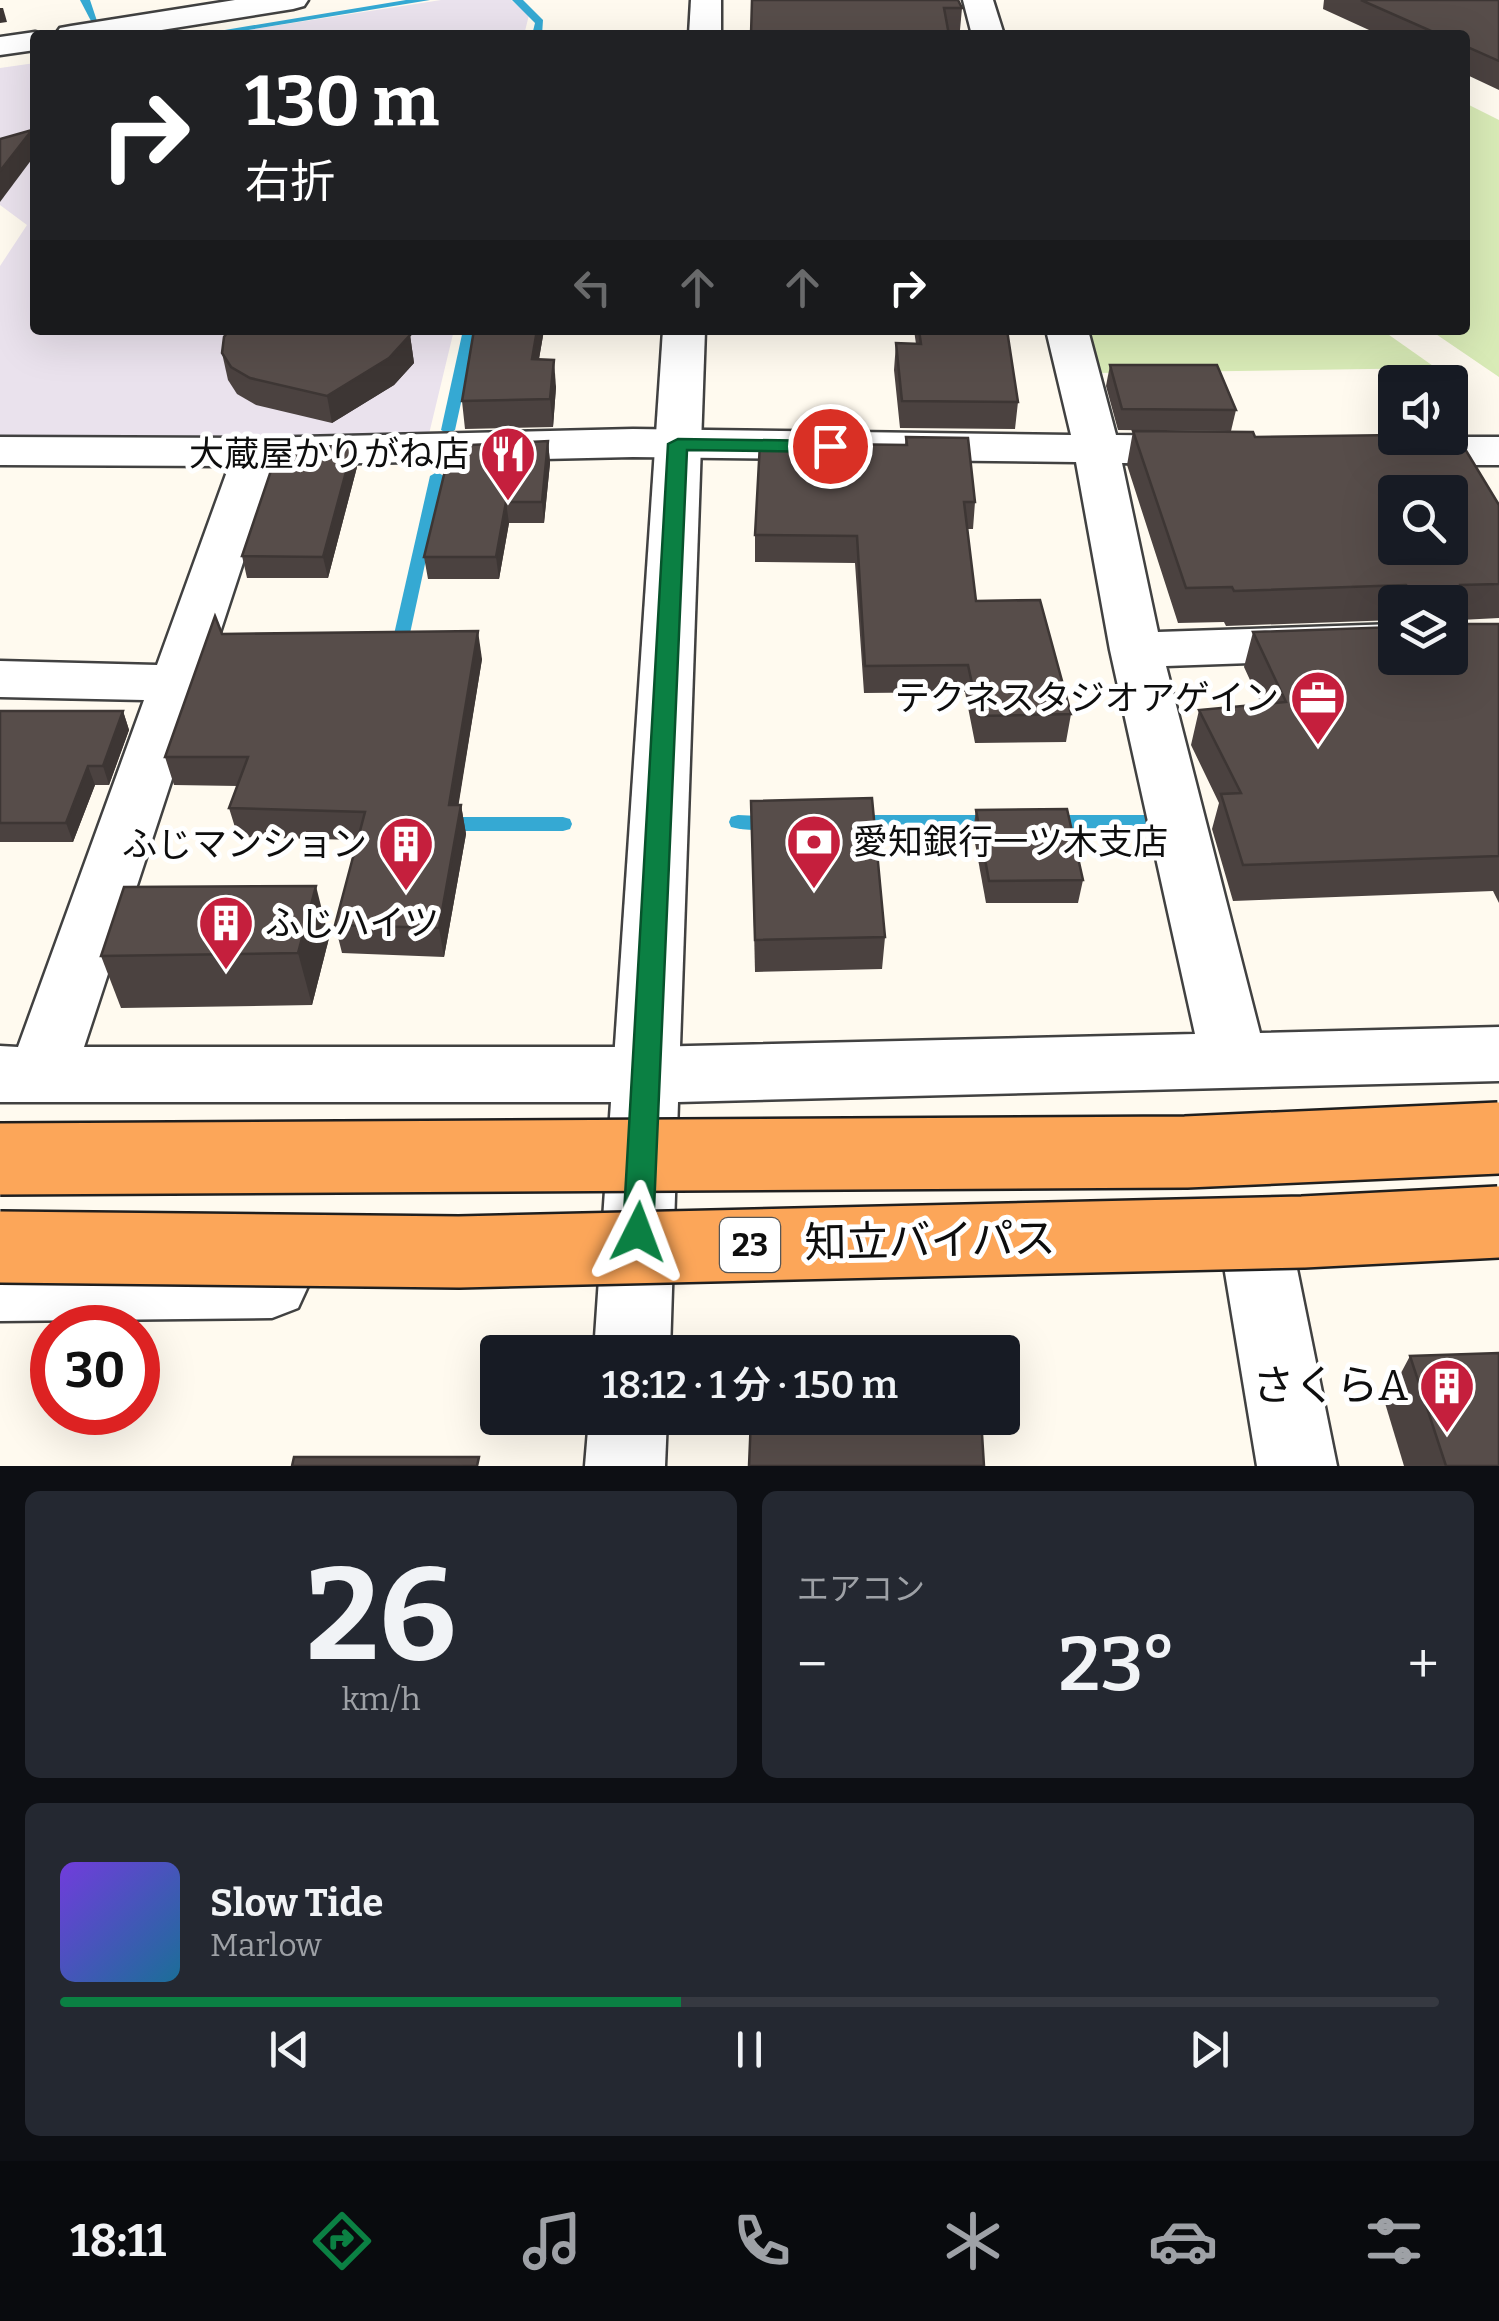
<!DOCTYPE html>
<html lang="ja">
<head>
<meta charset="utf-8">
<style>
	:root { --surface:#171b24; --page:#242831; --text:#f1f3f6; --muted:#9ea1a6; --line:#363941; --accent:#0b8043 }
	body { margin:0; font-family:Bitter,"Noto Sans JP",serif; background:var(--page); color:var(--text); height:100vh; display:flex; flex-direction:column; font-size:38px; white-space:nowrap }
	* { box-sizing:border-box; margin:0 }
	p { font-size:32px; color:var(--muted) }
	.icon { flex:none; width:55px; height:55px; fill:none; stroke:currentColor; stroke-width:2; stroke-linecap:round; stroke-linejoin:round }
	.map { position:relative; height:1466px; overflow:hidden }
	.sheet { display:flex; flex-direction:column; gap:25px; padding:25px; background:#0d0f14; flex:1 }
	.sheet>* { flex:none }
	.banner { position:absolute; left:30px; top:30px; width:1440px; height:305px; border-radius:10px; box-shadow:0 10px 40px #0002; background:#202124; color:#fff; overflow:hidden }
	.fabs { position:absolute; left:1378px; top:365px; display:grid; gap:20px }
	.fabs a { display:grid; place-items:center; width:90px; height:90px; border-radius:10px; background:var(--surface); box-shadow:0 10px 40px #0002; font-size:50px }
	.speed { position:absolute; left:30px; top:1305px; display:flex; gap:20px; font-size:50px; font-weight:700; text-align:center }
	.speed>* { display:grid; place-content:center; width:130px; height:130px; border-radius:50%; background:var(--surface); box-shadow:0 10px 40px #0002; line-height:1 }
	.speed .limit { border:15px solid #d22; background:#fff; color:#111 }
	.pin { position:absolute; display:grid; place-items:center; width:85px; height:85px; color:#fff; margin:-42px; border:5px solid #fff; border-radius:50%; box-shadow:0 2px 10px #0007 }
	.me { position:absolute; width:110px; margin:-55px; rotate:3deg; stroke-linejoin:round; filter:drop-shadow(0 0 8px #0008) }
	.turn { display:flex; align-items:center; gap:35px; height:210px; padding:0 50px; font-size:45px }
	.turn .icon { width:130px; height:130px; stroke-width:2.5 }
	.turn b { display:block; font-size:70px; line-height:85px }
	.lanes { display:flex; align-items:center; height:95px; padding:0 50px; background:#0003; justify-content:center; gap:50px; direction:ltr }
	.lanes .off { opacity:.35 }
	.big { font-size:75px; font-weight:600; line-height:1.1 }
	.sheet .tile { flex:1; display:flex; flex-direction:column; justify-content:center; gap:15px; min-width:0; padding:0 35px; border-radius:15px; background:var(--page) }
	.sheet .dial { align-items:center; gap:0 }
	.dial b { font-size:130px; line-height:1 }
	.song { display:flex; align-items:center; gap:30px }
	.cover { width:120px; height:120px; border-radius:15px; background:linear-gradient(135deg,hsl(260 70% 55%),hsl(200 70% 35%)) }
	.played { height:10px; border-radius:5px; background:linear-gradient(90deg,var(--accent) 45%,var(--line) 45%) }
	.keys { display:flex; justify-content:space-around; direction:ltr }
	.heat { display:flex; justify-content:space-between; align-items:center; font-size:55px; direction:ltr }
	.sheet .tiles { flex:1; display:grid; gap:25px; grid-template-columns:1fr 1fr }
	.tile:last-child { grid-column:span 2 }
	.trip { position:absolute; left:480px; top:1335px; width:540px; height:100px; border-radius:10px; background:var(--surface); box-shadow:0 10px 40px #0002; font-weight:600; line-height:100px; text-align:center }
	.dock { display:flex; height:160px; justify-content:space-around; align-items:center; background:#090b0e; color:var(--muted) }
	.dock .icon { width:70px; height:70px }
	.dock .selected { color:var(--accent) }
	.dock b { font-size:45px; color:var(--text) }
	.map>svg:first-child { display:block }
</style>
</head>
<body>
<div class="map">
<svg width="1499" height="1466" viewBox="0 0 1499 1466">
	<rect width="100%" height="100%" fill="#fffaef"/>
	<g fill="#eae2ed">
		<path d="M 441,0 L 511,0 L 529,15 L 524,35 L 215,35 Z"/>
		<path d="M 35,63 L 35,330 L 454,330 L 429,434 L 0,438 L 0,266 L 27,225 L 0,205 L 0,68 Z"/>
	</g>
	<g fill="#d9ebb7">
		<path d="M 1465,103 L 1499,120 L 1499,377 L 1430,330 L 1465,330 Z"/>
		<path d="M 1086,330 L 1382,330 L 1436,368 L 1097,373 Z"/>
	</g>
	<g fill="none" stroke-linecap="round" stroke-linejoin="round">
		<g fill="#35a9d3" fill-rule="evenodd">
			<path d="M 80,0 L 90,0 L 97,21 L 91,21 Z"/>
			<path d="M 406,0 L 430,0 L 218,35 L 207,33 Z"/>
			<path d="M 512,0 L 523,0 L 543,20 L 542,35 L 532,35 L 535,23 Z"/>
			<path d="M 463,330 L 477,330 L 455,430 L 448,434 L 441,430 Z"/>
			<path d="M 437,472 L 444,476 L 406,652 L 398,657 L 390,652 L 430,476 Z"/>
			<path d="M 738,815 L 780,817 L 782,822 L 780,827 C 766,831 745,831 731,827 L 729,822 L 731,817 Z"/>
			<path d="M 854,815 L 998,815 L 1005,817 L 1007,822 L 1005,827 L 998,829 L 854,829 L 847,827 L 845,822 L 847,817 Z"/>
			<path d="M 1049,815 L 1154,815 L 1161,817 L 1163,822 L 1161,827 L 1154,829 L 1049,829 L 1042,827 L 1040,822 L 1042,817 Z"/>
			<path d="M 442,817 L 563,817 L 570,819 L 572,824 L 570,829 L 563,831 L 442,831 L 435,829 L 433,824 L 435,819 Z"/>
		</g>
		<g stroke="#414141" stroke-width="5">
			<g id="minor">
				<path d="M 963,0 L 993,0 L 1004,35 L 972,35 Z"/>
				<path d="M 1046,330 L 1088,330 L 1116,435 L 1206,436 L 1222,440 L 1229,450 L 1222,460 L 1206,464 L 1122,463 L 1158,632 L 1395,624 L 1395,658 L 1166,666 L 1260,1033 L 1499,1027 L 1499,1081 L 678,1102 L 670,1352 L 594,1352 L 611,1102 L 0,1102 L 0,1046 L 18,1047 L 144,700 L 0,697 L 0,661 L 157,665 L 229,466 L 0,465 L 0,437 L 257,438 L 633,429 L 1071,435 ZM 633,457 L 1076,462 L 1110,650 L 1195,1034 L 646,1047 L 84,1047 L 275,465 Z"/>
				<path d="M 1392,437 L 1499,437 L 1499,465 L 1392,465 L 1376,461 L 1369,451 L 1376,441 Z"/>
				<path d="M 1258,1221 L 1284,1231 L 1294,1254 L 1337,1466 L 1257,1466 L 1222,1254 L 1232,1231 Z"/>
				<path d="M 272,1250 L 298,1260 L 309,1284 L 298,1308 L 272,1318 L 0,1321 L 0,1253 Z"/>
				<path d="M 589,1418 L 667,1418 L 665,1466 L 585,1466 Z"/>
			</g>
		</g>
		<g stroke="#414141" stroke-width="5">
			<g id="tertiary">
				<path d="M 235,0 L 308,0 L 304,6 L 293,9 L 130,35 L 55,35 L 60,28 L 71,26 Z"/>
				<path d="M 691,0 L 721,0 L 721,35 L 689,35 Z"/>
				<path d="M 35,32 L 47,35 L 35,35 L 35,50 L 0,55 L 0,37 Z"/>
				<path d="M 663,330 L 705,330 L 679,1075 L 670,1094 L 646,1103 L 622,1094 L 613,1075 Z"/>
			</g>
		</g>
		<use href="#minor" fill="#fff" fill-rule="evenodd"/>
		<use href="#tertiary" fill="#fff" fill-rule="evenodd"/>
		<g stroke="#1f1f1f" stroke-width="76" stroke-linecap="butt">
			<g id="trunk-bridge">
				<path d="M 0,1159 L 1186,1152 L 1499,1138"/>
				<path d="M 0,1247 L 459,1252 L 1303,1232 L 1499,1222"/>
			</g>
		</g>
		<use href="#trunk-bridge" stroke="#fca659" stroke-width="71"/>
	</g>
	<g fill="#4b4240">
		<path d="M 752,0 L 962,8 L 960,30 L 948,30 Z"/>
		<path d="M 1324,0 L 1499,0 L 1499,90 L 1465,74 L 1465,35 L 1380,35 L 1323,9 Z"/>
		<path d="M 544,330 L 539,359 L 556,387 L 553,427 L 465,429 L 462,401 Z"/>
		<path d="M 914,330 L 1007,330 L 1018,402 L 1015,429 L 900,428 L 894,370 L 896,343 L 916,344 Z"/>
		<path d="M 410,335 L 414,363 L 394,385 L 332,423 L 256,405 L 237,394 L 228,380 L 222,353 Z"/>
		<path d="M 1110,365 L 1236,410 L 1231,431 L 1118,430 L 1106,386 Z"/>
		<path d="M 1133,431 L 1255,437 L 1499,505 L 1499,618 L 1460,620 L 1460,624 L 1499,624 L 1499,903 L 1493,891 L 1233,901 L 1212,829 L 1219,803 L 1191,745 L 1199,710 L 1261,704 L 1244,667 L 1253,632 L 1395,658 L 1450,602 L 1395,602 L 1395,620 L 1226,626 L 1224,622 L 1178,623 L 1127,465 Z"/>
		<path d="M 906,437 L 975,502 L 973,529 L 967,529 L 976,601 L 1071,714 L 1066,742 L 975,743 L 965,692 L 864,693 L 855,563 L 755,562 L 755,535 L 905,445 Z"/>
		<path d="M 548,441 L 550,463 L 544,523 L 509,523 L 499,579 L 428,579 L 424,557 Z"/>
		<path d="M 357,467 L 328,578 L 247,578 L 242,556 Z"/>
		<path d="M 222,634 L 482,659 L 458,805 L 461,805 L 466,834 L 444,957 L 342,953 L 335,925 L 357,840 L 238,837 L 229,808 L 238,786 L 174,785 L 165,757 Z"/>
		<path d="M 0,711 L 123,711 L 129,730 L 109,785 L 95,785 L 73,842 L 0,842 Z"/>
		<path d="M 751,801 L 885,937 L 882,969 L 755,972 Z"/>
		<path d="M 976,810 L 1083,880 L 1078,903 L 986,903 L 973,832 Z"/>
		<path d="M 329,938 L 312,1005 L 121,1008 L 101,956 Z"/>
		<path d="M 1410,1356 L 1499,1466 L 1404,1466 L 1385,1403 Z"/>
	</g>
	<g fill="#3d3634">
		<path d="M 0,8 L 3,8 L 7,22 L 0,23 Z"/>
		<path d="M 32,130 L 35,142 L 35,155 L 0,202 L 0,171 Z"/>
		<path d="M 537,330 L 544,330 L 534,387 L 532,359 Z"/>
		<path d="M 410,335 L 414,363 L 394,385 L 332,423 L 327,396 Z"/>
		<path d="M 554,360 L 556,387 L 553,427 L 550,399 Z"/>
		<path d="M 548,441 L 550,463 L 544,523 L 542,502 Z"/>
		<path d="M 353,446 L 357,467 L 328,578 L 323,557 Z"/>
		<path d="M 506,502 L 509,523 L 499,579 L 496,557 Z"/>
		<path d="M 478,631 L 482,659 L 454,833 L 449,805 Z"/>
		<path d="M 123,711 L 129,730 L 109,785 L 103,766 Z"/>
		<path d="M 88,766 L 95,785 L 73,842 L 66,823 Z"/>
		<path d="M 461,805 L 466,834 L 444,957 L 439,928 Z"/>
		<path d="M 316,886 L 329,938 L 312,1005 L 298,953 Z"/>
	</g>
	<g fill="#574d4a" stroke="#3d3634" stroke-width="2.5" fill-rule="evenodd">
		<path d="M 752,0 L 958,0 L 962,8 L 944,8 L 949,35 L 751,35 Z"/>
		<path d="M 1361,0 L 1499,0 L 1499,61 L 1465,46 L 1465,35 L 1440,35 Z"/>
		<path d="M 32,130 L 0,171 L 0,139 Z"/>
		<path d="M 229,330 L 407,330 L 410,335 L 389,358 L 327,396 L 250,378 L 231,367 L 222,353 L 224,337 Z"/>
		<path d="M 474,330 L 537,330 L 532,359 L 554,360 L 550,399 L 462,401 Z"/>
		<path d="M 919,330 L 1007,330 L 1018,402 L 902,401 L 896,343 L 921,344 Z"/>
		<path d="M 1110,365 L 1217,365 L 1236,410 L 1122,409 Z"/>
		<path d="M 1133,431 L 1253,432 L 1255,437 L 1395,435 L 1395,438 L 1450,438 L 1450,434 L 1456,434 L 1499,505 L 1499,584 L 1460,585 L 1460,624 L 1499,624 L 1499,856 L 1243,865 L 1221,794 L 1241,793 L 1199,710 L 1286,702 L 1253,632 L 1395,627 L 1395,658 L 1450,658 L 1450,602 L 1410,602 L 1410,589 L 1406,585 L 1234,591 L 1232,587 L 1186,588 ZM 1395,492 L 1450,492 L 1450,548 L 1395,548 Z"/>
		<path d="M 906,437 L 968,438 L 975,502 L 964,502 L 976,601 L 1040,600 L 1071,714 L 979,716 L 968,665 L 865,666 L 857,536 L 755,535 L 760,443 L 907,445 Z"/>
		<path d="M 548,441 L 542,502 L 506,502 L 496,557 L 424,557 L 451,446 Z"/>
		<path d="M 353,446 L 323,557 L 242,556 L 279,447 Z"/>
		<path d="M 215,616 L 222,634 L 478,631 L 449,805 L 461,805 L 439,928 L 335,925 L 365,812 L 229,808 L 248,757 L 165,757 Z"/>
		<path d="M 0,711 L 123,711 L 103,766 L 88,766 L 66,823 L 0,823 Z"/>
		<path d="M 872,798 L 885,937 L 755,940 L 751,801 Z"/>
		<path d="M 1067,809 L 1083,880 L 989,881 L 976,810 Z"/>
		<path d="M 316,886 L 298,953 L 101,956 L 124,887 Z"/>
		<path d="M 1499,1353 L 1499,1466 L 1446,1466 L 1410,1356 Z"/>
		<path d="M 751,1418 L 981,1418 L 984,1466 L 749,1466 Z"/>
		<path d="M 294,1457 L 479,1457 L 477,1466 L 292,1466 Z"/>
	</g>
	<path fill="#0b8043" stroke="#07532c" stroke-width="2.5" d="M 678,439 L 830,441 L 840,446 L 830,452 L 687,450 L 653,1232 L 649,1241 L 638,1245 L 627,1241 L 623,1232 L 668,444 Z"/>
	<defs>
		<g id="restaurant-pin" transform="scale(2.875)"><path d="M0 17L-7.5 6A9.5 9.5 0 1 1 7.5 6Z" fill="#c51f3d" stroke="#fff"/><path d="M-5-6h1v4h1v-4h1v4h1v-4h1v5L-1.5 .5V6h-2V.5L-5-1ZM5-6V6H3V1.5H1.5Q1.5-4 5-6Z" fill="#fff"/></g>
		<g id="office-pin" transform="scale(2.875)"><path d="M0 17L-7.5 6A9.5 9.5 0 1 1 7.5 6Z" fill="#c51f3d" stroke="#fff"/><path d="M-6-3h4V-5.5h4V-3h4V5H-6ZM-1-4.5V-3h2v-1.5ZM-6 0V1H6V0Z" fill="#fff"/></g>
		<g id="bank-pin" transform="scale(2.875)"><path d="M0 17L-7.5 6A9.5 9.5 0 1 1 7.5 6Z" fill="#c51f3d" stroke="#fff"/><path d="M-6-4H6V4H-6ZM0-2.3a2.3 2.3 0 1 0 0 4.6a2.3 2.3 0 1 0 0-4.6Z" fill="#fff"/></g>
		<g id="building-pin" transform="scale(2.875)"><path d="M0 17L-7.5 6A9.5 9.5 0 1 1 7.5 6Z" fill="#c51f3d" stroke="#fff"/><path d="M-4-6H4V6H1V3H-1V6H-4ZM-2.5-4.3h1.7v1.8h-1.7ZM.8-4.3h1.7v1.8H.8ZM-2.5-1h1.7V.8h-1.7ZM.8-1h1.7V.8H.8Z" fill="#fff"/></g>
	</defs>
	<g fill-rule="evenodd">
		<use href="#restaurant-pin" x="508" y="454"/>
		<use href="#office-pin" x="1318" y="698"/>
		<use href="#bank-pin" x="814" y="842"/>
		<use href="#building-pin" x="406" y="844"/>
		<use href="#building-pin" x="226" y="923"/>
		<use href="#building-pin" x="1447" y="1386"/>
	</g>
	<g text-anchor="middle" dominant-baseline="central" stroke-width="10" stroke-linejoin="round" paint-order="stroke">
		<rect fill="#fff" stroke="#565656" stroke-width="2.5" x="720" y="1218" width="60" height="54" rx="8"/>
		<g font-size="32" font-weight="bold" fill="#0e0e0e">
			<text x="750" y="1245">23</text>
		</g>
		<g font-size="35" fill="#0e0e0e" stroke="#fff" text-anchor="end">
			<text x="469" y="454">大蔵屋かりがね店</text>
			<text x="1279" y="698">テクネスタジオアゲイン</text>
			<text x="853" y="842" text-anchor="start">愛知銀行一ツ木支店</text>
			<text x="367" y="844">ふじマンション</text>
			<text x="265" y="923" text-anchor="start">ふじハイツ</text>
		</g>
		<g font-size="42" fill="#0e0e0e" stroke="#fff">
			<text transform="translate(930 1241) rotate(-1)">知立バイパス</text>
		</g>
		<g font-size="42" fill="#0e0e0e" stroke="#fff" text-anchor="end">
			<text x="1408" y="1386">さくらA</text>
		</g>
	</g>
</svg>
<div class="fabs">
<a><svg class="icon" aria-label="sound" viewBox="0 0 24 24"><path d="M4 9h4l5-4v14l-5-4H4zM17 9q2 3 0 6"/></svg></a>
<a><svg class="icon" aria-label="search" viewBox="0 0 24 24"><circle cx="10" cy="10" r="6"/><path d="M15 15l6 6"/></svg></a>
<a><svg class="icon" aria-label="layers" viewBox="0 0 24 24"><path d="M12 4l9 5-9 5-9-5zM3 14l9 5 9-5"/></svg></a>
</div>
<div class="speed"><div class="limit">30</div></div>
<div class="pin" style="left:830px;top:446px;background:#d93025"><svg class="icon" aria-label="arrive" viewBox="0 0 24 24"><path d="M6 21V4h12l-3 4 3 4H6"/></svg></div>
<svg class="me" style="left:638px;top:1232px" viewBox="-20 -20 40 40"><path d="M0-17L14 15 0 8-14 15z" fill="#0b8043" stroke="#fff" stroke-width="4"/></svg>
<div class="trip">18:12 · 1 分 · 150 m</div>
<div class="banner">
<div class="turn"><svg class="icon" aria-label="right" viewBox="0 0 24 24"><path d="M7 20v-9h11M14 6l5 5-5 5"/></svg><div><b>130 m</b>右折</div></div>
<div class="lanes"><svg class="icon off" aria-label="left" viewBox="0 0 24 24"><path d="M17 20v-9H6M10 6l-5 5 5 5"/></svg><svg class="icon off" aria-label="ahead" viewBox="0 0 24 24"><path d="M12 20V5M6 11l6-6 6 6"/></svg><svg class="icon off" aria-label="ahead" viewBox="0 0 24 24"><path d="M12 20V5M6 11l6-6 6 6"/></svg><svg class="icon" aria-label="right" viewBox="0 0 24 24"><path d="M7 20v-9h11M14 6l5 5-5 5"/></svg></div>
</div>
</div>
<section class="sheet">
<div class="tiles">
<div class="tile dial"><b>26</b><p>km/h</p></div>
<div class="tile"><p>エアコン</p>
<div class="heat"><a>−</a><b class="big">23°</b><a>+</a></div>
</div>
<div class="tile">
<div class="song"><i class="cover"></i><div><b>Slow Tide</b><p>Marlow</p></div></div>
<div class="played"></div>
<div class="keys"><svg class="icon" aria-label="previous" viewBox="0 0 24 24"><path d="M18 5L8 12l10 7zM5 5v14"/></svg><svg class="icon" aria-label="pause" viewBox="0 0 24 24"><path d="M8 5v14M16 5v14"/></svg><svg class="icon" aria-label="next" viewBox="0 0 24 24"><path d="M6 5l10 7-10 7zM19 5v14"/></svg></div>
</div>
</div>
</section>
<nav class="dock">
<b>18:11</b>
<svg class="icon selected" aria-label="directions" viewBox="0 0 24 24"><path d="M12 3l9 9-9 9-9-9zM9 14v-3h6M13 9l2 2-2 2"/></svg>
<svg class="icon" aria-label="music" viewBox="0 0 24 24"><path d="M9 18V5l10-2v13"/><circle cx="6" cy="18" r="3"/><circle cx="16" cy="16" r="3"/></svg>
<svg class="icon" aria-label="phone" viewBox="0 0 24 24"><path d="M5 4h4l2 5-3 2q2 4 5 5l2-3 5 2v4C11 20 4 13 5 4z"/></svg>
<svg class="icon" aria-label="climate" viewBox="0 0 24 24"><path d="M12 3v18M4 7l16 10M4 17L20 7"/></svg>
<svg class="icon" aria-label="car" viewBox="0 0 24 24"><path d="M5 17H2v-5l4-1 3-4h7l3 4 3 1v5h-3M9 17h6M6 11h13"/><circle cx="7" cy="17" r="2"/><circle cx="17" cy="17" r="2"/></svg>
<svg class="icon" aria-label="filters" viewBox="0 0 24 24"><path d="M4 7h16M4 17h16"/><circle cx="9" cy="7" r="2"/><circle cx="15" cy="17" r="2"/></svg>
</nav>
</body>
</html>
